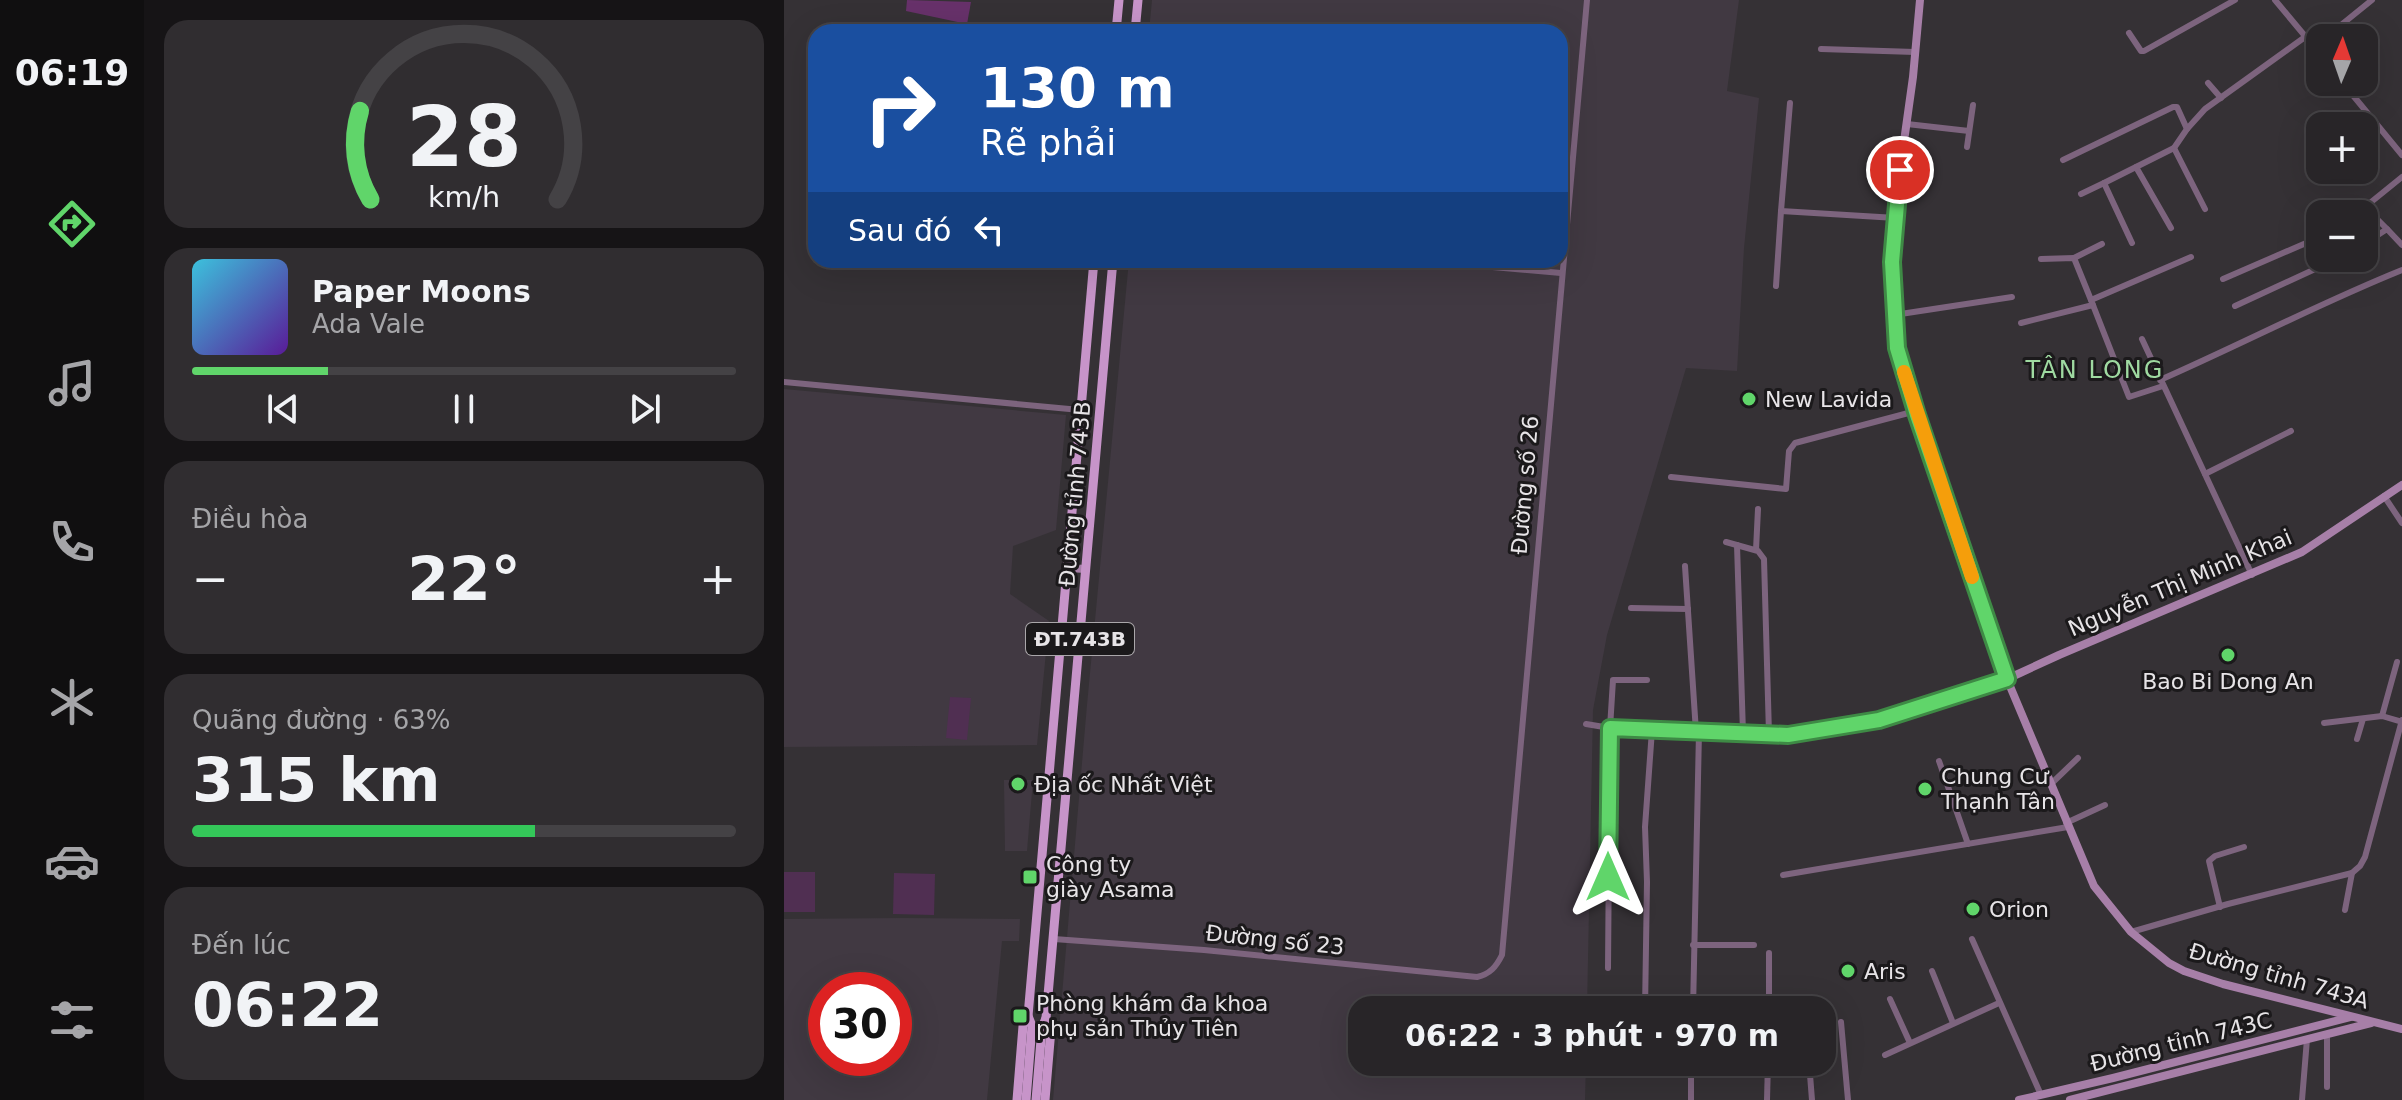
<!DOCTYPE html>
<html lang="vi">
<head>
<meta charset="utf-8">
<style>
	:root { --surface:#282528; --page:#302d30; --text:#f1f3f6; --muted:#a5a5a8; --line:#444245; --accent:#60d56a }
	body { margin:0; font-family:"DejaVu Sans",sans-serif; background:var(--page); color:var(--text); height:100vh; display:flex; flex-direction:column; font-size:30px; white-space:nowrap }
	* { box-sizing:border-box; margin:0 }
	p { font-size:26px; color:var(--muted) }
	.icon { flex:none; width:44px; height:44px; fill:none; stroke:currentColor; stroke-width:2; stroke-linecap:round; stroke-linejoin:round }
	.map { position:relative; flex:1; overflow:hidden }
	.sheet { display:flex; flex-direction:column; gap:20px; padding:20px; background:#161416; width:640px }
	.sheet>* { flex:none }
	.top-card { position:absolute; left:24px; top:24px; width:760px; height:244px; border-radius:24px; box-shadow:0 8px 32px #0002,0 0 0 2px var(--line); background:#1a4fa0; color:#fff; overflow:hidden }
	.needle { width:52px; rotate:2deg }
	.buttons { position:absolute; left:1522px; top:24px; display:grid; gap:16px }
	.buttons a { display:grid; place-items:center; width:72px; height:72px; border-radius:16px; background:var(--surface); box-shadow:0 8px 32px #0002,0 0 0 2px var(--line); font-size:40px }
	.speed { position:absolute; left:24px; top:972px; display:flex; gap:16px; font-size:40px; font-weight:700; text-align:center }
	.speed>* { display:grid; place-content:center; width:104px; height:104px; border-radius:50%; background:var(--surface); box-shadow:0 8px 32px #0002,0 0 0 2px var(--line); line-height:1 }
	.speed .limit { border:12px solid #d22; background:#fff; color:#111 }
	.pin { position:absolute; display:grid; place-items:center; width:68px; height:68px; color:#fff; margin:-34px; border:4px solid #fff; border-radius:50%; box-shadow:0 2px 8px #0007 }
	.me { position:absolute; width:88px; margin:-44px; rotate:0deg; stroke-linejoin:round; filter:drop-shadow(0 0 6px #0008) }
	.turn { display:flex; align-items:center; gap:28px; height:168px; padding:0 40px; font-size:36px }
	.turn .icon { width:104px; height:104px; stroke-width:2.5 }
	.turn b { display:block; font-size:56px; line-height:68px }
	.then { display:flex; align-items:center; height:76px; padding:0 40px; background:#0003; gap:16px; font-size:30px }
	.big { font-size:60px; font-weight:700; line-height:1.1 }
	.sheet .tile { flex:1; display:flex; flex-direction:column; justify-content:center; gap:12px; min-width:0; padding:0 28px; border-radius:24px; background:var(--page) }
	.sheet .dial { align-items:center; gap:0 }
	.dial svg { height:208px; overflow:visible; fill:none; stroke:var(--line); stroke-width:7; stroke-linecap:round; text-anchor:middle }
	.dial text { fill:var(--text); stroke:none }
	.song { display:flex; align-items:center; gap:24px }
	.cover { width:96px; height:96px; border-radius:12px; background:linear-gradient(135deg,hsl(190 70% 55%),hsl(270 70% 35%)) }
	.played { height:8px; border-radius:4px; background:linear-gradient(90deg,var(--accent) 25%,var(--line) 25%) }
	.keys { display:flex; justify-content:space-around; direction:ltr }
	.heat { display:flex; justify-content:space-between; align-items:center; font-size:44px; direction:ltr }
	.charge { height:12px; border-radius:6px; background:linear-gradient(90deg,#34c759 63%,var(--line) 0) }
	.trip { position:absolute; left:564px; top:996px; width:488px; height:80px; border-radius:24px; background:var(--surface); box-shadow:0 8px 32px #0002,0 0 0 2px var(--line); font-weight:700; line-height:80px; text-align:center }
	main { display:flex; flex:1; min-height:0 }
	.tabs { display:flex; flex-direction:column; width:144px; justify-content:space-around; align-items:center; background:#100f10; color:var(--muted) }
	.tabs .icon { width:56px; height:56px }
	.tabs .active { color:var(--accent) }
	.tabs b { font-size:36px; color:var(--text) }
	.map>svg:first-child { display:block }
</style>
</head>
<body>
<main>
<nav class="tabs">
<b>06:19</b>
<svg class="icon active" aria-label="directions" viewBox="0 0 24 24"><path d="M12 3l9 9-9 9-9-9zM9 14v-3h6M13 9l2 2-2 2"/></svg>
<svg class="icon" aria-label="music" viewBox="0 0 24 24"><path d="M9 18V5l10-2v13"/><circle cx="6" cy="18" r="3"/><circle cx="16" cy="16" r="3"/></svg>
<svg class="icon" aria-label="phone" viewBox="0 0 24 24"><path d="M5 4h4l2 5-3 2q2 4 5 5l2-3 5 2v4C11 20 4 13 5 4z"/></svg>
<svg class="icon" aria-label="climate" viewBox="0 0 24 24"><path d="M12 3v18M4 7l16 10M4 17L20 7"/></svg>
<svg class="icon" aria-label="car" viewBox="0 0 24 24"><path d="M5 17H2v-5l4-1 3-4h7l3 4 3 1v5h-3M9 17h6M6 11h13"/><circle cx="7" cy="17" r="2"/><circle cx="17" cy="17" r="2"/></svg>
<svg class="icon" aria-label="filters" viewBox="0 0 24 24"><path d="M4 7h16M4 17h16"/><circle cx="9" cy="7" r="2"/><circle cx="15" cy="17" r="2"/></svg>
</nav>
<section class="sheet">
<div class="tile dial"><svg viewBox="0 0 100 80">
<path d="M14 69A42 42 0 1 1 86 69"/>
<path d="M14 69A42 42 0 0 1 10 35" stroke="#60d56a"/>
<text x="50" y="56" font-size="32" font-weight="700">28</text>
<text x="50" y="72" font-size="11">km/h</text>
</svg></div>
<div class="tile">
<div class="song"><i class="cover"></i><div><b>Paper Moons</b><p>Ada Vale</p></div></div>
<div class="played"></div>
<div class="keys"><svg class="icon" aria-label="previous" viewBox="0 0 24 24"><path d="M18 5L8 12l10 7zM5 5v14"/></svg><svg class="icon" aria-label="pause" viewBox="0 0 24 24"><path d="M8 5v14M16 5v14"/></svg><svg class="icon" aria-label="next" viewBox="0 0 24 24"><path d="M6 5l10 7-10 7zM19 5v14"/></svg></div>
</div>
<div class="tile"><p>Điều hòa</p>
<div class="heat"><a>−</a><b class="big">22°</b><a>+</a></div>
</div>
<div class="tile"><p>Quãng đường · 63%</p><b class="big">315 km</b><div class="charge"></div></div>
<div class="tile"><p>Đến lúc</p><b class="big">06:22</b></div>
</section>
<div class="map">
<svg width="1618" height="1100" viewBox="0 0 1618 1100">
	<rect width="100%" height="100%" fill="#353135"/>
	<g fill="#413942" fill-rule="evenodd">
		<path d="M 368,0 L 955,0 L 943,91 L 975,98 L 960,248 L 953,371 L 902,368 L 823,635 L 809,710 L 803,1010 L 578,1010 L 578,1062 L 802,1062 L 801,1100 L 269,1100 L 303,705 L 345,260 L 776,260 L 776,32 L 365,32 Z"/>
		<path d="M 0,389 L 282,415 L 272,530 L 229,546 L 226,594 L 265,621 L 253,745 L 0,747 Z"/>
		<path d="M 220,780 L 249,780 L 243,851 L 221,851 Z"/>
		<path d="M 120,918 L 236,919 L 235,941 L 218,941 L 203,1100 L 0,1100 L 0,919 ZM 110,990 L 110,1058 L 42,1058 L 42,990 Z"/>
	</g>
	<g fill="#502f52">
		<path d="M 166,697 L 187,698 L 183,740 L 162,738 Z"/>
		<rect x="0" y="872" width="31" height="40"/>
		<path d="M 110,873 L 151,874 L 150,915 L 109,914 Z"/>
	</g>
	<path fill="#67316a" d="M 123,0 L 187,2 L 183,24 L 122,11 Z"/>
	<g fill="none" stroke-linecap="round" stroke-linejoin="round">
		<g stroke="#7d647e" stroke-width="6">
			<path d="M 1491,0 L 1536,54"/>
			<path d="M 1345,33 L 1357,51 L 1360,51 L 1451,0"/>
			<path d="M 1541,38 L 1588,0"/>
			<path d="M 1037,49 L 1131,52"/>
			<path d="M 1558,82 L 1618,155"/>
			<path d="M 1424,83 L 1437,98"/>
			<path d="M 1006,103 L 997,211 L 1112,218"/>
			<path d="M 1123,124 L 1185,131"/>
			<path d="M 1183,147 L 1189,105"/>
			<path d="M 1390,148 L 1421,209"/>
			<path d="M 1279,160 L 1389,107 L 1393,107 L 1403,129"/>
			<path d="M 1352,167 L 1387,228"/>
			<path d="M 1297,194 L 1320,183"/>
			<path d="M 1581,207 L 1618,177"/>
			<path d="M 1571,214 L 1581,207 L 1603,229"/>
			<path d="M 1348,243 L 1320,183 L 1390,148 L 1403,129 L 1421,109 L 1521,37"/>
			<path d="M 1580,244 L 1603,229 L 1618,245"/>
			<path d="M 1290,258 L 1318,244"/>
			<path d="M 1257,259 L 1290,258 L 1307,300"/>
			<path d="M 630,260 L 777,273"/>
			<path d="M 1439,279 L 1536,237"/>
			<path d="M 992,286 L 997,211"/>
			<path d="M 1451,306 L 1555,258"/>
			<path d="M 1110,315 L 1228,297"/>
			<path d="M 1237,323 L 1309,305"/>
			<path d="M 1358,339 L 1468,575"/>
			<path d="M 1376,380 C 1458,344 1536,303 1618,270"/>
			<path d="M 0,382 L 296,410"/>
			<path d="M 1379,386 L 1345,397 L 1307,300 L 1407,257"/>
			<path d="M 1421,474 L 1507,431"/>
			<path d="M 887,477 L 1002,489 L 1005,451 L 1011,443 L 1132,411"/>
			<path d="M 1600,496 L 1618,523"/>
			<path d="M 942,542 L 974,551 L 980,559 L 985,734"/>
			<path d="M 953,545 L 959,733"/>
			<path d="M 972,550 L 974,509"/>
			<path d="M 901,566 L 912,732"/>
			<path d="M 847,608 L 904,609"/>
			<path d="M 1598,716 L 1613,662"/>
			<path d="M 1540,723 L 1598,716 L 1618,722"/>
			<path d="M 802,724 L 826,728 L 829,680 L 863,680"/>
			<path d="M 1573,739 L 1579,719"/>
			<path d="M 1155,761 L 1184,844"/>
			<path d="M 1268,783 L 1294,758"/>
			<path d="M 1282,823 L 1321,805"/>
			<path d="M 999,875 L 1284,827"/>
			<path d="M 1436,907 L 1425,861 L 1431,856 L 1460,847"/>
			<path d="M 1561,910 L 1568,873"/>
			<path d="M 1347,932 L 1444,904 L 1568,873 L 1576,866 L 1581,857 L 1618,720"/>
			<path d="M 270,939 L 420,950 L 693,977 C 706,974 712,967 718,955 L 803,0"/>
			<path d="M 1188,939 L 1257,1095"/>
			<path d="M 909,945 L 970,945"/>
			<path d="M 824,968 L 826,728 L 1004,735 L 1095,720 L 1223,679"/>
			<path d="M 1148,971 L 1169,1023"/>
			<path d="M 1106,999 L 1126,1043"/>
			<path d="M 861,1010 L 863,882 L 861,827 L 868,730"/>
			<path d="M 909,1010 L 915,732"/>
			<path d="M 985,1010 L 985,953"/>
			<path d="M 1057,1022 L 1064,1100"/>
			<path d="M 1543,1034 L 1543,1087"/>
			<path d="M 1101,1055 L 1215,1003"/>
			<path d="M 907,1062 L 907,1100"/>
			<path d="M 1025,1062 L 1028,1100"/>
			<path d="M 983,1100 L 984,1062"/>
			<path d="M 1518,1100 L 1523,1039"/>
		</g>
		<g stroke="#a77fa8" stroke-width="8">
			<path d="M 1136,0 L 1129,77 L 1116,170 L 1108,262 L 1113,348 L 1133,415 L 1223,679 L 1310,886 L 1347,932 L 1385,963 L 1400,971 L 1439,984 L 1618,1029"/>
			<path d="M 284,568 L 302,569"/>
			<path d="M 1223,679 L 1275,655 L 1518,552 L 1618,485"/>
			<path d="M 1235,1100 L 1329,1078 L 1567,1017"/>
			<path d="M 1286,1100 L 1587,1023"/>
		</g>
		<g stroke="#c794c9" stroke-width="9">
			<path d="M 332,32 L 335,0"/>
			<path d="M 351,32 L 354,0"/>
			<path d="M 233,1100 L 239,1026 L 244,1016 L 310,260"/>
			<path d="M 242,1100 L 248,1026 L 244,1016"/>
			<path d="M 252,1100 L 258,1028 L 262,1018 L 329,260"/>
			<path d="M 261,1100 L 267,1029 L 262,1018"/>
		</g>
	</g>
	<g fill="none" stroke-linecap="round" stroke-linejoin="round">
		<g stroke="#3e8a45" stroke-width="20">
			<path id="route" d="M 824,877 L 826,728 L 1004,735 L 1095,720 L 1223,679 L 1133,415 L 1113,348 L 1108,262 L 1116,170"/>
		</g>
		<use href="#route" stroke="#60d56a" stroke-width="14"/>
		<path stroke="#f59e0b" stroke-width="14" d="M 1120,372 L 1188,577"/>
	</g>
	<g fill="#60d56a" stroke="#1b191b" stroke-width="3">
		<circle cx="965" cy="399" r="8"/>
		<circle cx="1444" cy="655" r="8"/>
		<circle cx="234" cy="784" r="8"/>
		<circle cx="1141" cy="789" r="8"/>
		<rect x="238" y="869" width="16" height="16" rx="4"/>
		<circle cx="1189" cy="909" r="8"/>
		<circle cx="1064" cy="971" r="8"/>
		<rect x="228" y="1008" width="16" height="16" rx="4"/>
	</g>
	<g text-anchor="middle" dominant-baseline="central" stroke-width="6" stroke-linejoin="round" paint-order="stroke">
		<rect fill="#1b191b" stroke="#aaa7aa" stroke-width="2" x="242" y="623" width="108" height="32" rx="6"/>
		<g font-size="20" font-weight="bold" fill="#e7e4e7">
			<text x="296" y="639">ĐT.743B</text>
		</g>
		<g font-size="22" fill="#e7e4e7" stroke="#1b191b" text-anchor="start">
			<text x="981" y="399">New Lavida</text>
			<text x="1444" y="681" text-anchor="middle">Bao Bi Dong An</text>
			<text x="1157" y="776">Chung Cư<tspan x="1157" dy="25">Thạnh Tân</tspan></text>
			<text x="250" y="784">Địa ốc Nhất Việt</text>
			<text x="262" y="864">Công ty<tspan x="262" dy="25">giày Asama</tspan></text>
			<text x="1205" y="909">Orion</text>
			<text x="1080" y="971">Aris</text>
			<text x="252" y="1003">Phòng khám đa khoa<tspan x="252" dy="25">phụ sản Thủy Tiên</tspan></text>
		</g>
		<g font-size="22" fill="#e7e4e7" stroke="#1b191b">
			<text transform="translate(741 485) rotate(-85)">Đường số 26</text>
			<text transform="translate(291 494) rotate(-85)">Đường tỉnh 743B</text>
			<text transform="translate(1396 583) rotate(-23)">Nguyễn Thị Minh Khai</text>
			<text transform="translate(491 940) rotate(6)">Đường số 23</text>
			<text transform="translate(1495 976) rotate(16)">Đường tỉnh 743A</text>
			<text transform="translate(1397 1042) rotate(-14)">Đường tỉnh 743C</text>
		</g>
		<g font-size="24" letter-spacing="2" fill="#9fdaa1" stroke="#1b191b">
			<text x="1311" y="370">TÂN LONG</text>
		</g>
	</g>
</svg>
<div class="buttons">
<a><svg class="needle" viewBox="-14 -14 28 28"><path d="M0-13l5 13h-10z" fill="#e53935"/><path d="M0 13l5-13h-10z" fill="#a5a5a8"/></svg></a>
<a>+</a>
<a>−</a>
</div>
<div class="speed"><div class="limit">30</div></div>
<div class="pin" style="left:1116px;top:170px;background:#d93025"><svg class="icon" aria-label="arrive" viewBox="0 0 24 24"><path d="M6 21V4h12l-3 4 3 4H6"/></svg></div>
<svg class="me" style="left:824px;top:877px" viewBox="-20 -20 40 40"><path d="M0-17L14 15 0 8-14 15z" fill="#60d56a" stroke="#fff" stroke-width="4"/></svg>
<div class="trip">06:22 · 3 phút · 970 m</div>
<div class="top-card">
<div class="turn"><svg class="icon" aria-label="right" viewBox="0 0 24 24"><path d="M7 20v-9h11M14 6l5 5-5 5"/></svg><div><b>130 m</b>Rẽ phải</div></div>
<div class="then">Sau đó<svg class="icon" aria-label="left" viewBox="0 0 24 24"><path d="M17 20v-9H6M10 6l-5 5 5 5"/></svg></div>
</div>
</div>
</main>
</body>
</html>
